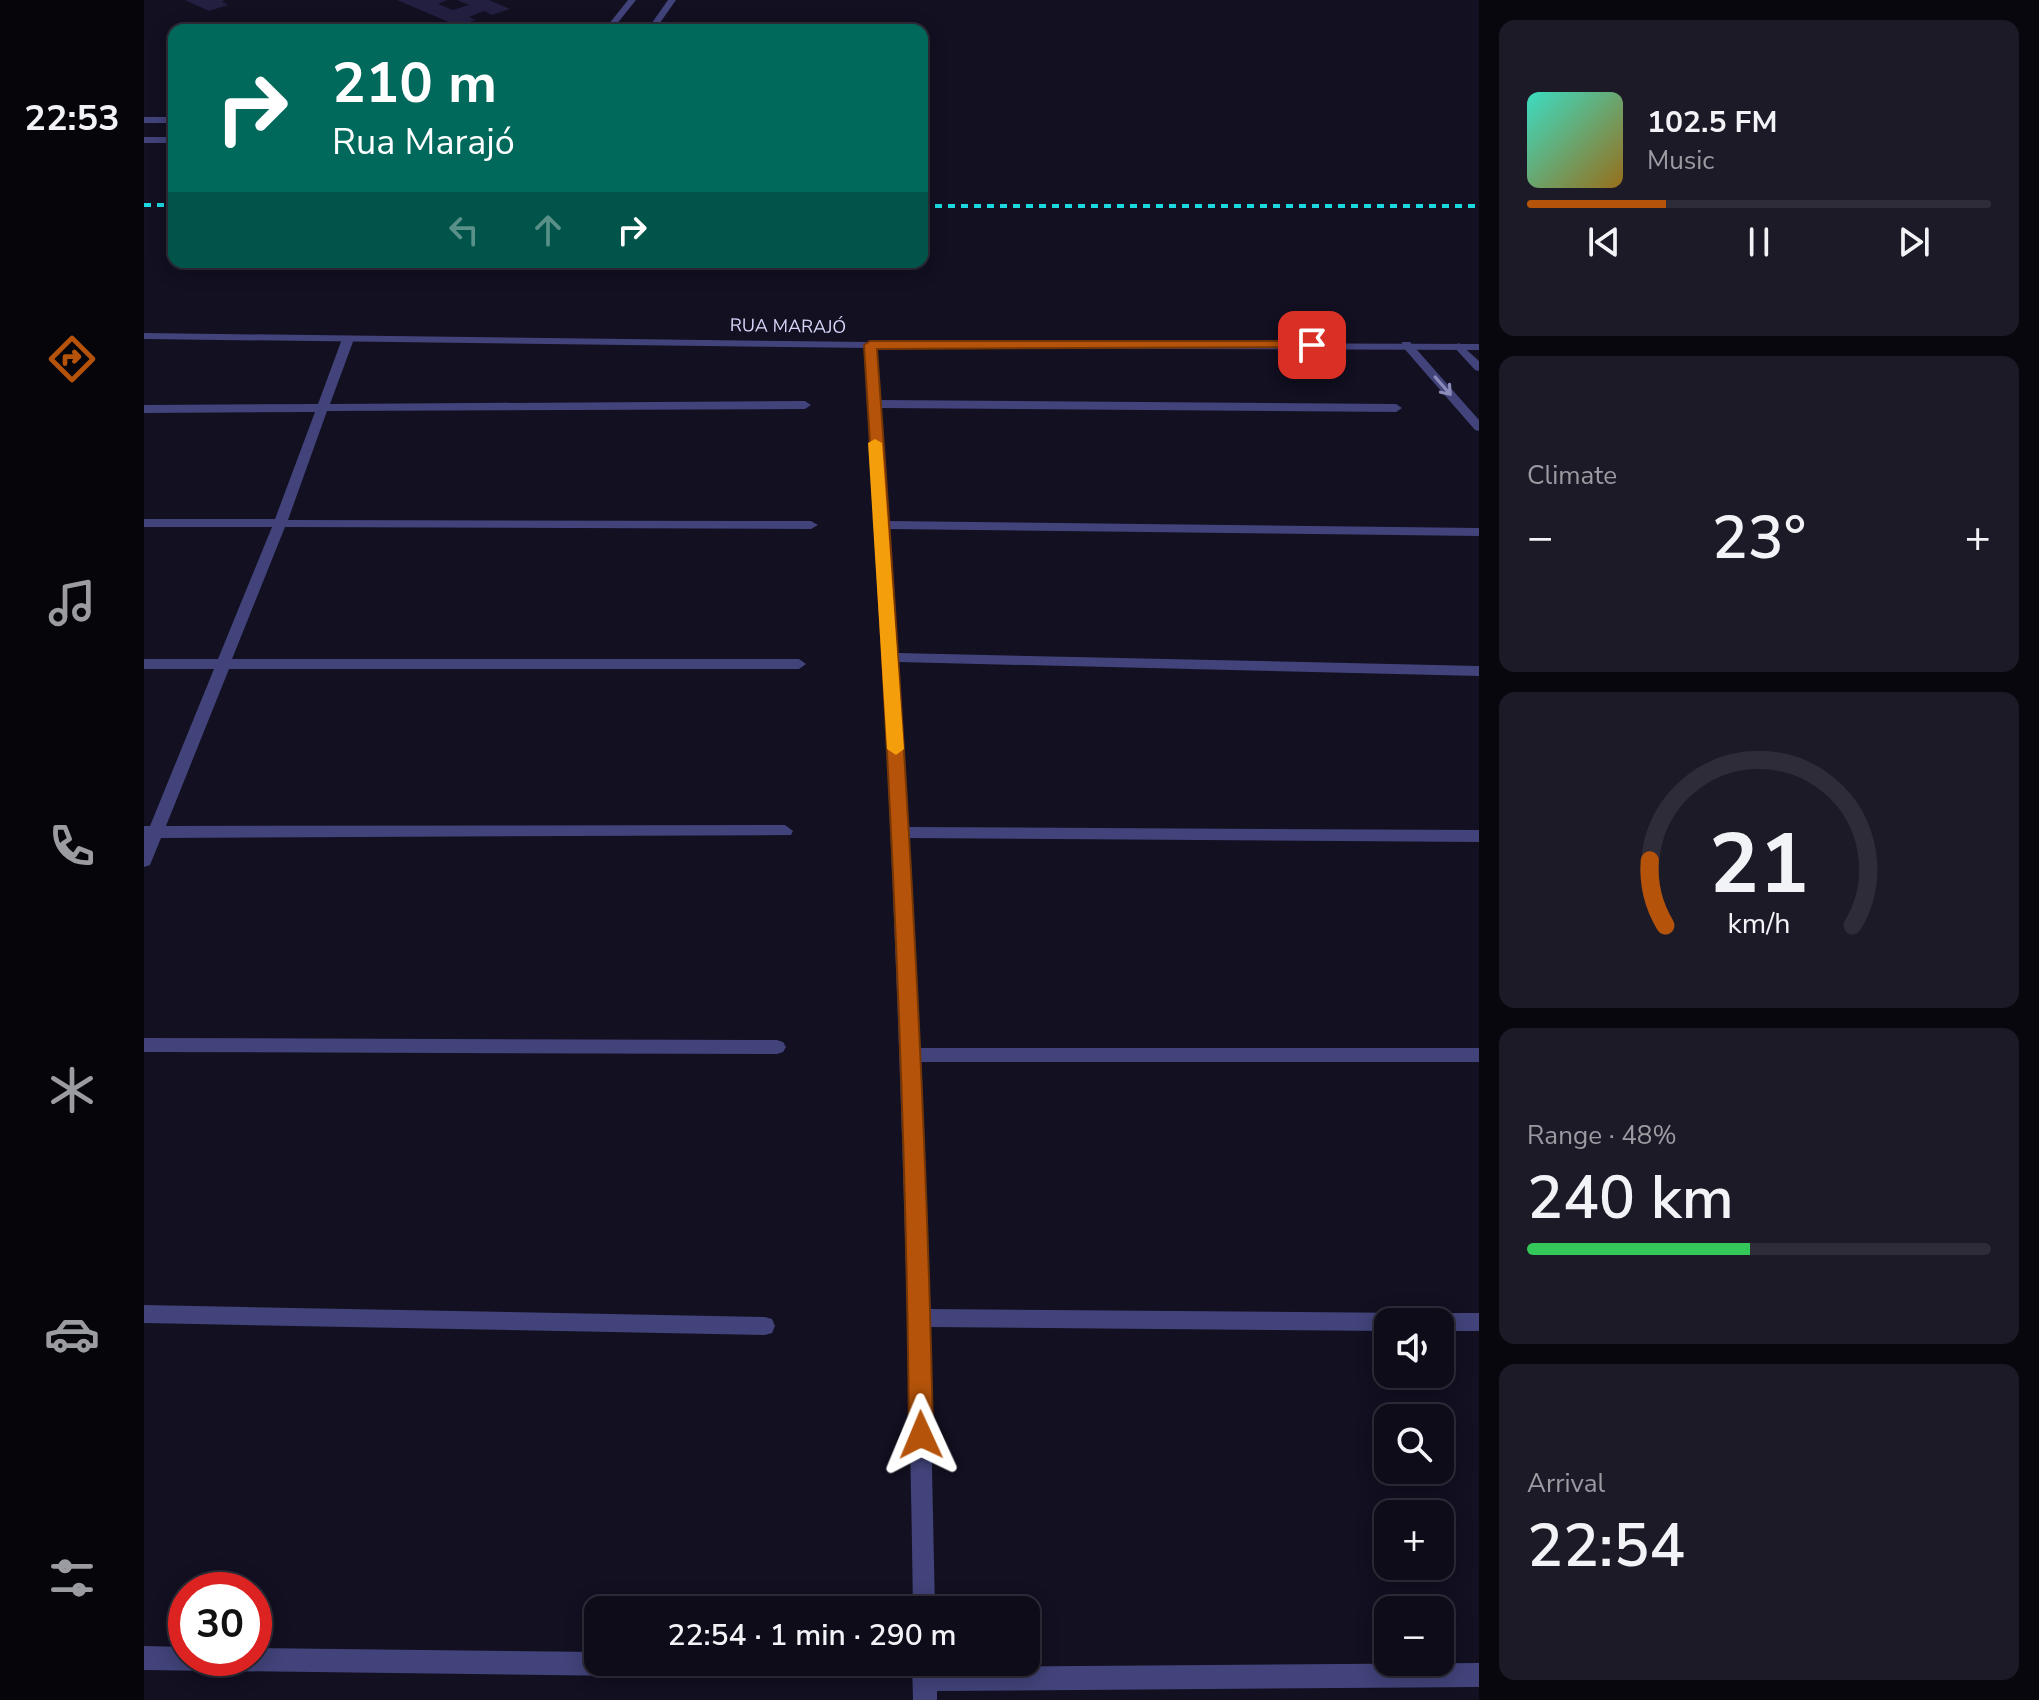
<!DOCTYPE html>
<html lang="en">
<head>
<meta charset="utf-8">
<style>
	:root { --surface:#0e0c19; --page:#1c1a26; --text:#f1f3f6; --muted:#9b9ba2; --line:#2e2c38; --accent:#b45309 }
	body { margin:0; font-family:"Nunito Sans",sans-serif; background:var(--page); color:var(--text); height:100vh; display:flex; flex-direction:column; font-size:30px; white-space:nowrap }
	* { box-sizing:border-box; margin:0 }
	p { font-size:26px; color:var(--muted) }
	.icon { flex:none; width:44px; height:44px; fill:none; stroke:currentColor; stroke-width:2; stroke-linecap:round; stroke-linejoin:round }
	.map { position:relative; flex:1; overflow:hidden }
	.panel { display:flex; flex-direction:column; gap:20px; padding:20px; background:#08070e; width:560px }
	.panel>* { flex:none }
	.top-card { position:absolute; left:24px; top:24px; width:760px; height:244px; border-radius:16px; box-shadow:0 4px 20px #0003,0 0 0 2px var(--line); background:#00695c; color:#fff; overflow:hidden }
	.tools { position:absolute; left:1230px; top:1308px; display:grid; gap:16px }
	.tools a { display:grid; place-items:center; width:80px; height:80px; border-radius:16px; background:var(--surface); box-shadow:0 4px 20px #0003,0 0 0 2px var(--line); font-size:40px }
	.speed { position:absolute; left:24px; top:1572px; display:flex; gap:16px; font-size:40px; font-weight:700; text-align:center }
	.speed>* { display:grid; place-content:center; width:104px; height:104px; border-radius:50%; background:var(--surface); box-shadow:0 4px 20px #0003,0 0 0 2px var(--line); line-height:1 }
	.speed .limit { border:12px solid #d22; background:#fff; color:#111 }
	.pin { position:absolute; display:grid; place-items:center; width:68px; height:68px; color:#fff; margin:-34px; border-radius:16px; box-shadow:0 4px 12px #0006 }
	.me { position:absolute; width:88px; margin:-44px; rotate:359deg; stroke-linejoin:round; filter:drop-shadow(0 0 6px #0008) }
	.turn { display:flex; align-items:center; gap:28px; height:168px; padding:0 32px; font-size:36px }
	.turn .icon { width:104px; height:104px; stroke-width:2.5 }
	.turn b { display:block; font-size:56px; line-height:68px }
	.lanes { display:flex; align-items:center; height:76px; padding:0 32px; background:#0003; justify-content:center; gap:40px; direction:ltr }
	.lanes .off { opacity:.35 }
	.big { font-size:60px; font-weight:600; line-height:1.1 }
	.panel .tile { flex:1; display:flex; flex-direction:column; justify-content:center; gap:12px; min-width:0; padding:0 28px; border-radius:16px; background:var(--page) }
	.panel .dial { align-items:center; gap:0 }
	.dial svg { height:208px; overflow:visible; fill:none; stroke:var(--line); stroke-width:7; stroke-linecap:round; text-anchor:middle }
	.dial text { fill:var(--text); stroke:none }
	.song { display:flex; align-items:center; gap:24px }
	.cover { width:96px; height:96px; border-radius:12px; background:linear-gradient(135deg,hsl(170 70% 55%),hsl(40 70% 35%)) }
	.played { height:8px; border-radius:4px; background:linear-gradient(90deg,var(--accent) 30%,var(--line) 30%) }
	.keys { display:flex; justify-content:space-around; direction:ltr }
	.heat { display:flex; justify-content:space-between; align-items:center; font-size:44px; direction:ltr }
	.charge { height:12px; border-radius:6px; background:linear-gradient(90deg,#34c759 48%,var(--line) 0) }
	.trip { position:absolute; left:440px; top:1596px; width:456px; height:80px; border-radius:16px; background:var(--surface); box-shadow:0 4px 20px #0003,0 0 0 2px var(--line); font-weight:600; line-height:80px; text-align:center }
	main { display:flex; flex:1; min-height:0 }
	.dock { display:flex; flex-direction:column; width:144px; justify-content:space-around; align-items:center; background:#06050a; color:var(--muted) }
	.dock .icon { width:56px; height:56px }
	.dock .on { color:var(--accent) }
	.dock b { font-size:36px; color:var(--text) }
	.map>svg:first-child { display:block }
</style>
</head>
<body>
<main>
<nav class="dock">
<b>22:53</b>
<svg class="icon on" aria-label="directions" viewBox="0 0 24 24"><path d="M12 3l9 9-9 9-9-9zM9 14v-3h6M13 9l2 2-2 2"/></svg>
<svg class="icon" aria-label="music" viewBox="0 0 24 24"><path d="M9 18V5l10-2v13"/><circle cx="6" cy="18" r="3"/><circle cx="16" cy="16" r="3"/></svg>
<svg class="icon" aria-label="phone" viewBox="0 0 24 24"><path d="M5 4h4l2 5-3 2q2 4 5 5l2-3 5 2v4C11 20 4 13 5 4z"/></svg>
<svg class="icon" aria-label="climate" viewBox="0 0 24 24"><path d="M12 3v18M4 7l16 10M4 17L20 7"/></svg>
<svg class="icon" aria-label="car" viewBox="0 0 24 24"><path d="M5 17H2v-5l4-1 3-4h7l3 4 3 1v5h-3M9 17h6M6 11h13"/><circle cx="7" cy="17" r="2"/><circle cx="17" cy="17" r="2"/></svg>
<svg class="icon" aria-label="filters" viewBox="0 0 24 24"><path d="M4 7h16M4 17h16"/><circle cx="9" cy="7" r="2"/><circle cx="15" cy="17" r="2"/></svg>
</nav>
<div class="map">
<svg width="1335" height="1700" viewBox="0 0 1335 1700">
	<rect width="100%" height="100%" fill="#121021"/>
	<g fill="#231f40">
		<path d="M 41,0 L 81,0 L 78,2 L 84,5 L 65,11 Z"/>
		<path d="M 253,0 L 303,0 L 294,4 L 309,10 L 325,5 L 313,0 L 345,0 L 366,9 L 348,15 L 340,11 L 325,17 L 332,20 L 314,26 Z"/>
	</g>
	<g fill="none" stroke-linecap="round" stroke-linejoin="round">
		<g fill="#41437a" fill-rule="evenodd">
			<path d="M 204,336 L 210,339 L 186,404 L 661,401 L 667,405 L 661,409 L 183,411 L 144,520 L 667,521 L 674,525 L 667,529 L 141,527 L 88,659 L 655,659 L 662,664 L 655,669 L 85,669 L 22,826 L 641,825 L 649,831 L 647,835 L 17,838 L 6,865 L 0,867 L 0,826 L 6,826 L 70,669 L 0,669 L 0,659 L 74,659 L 128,527 L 0,527 L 0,519 L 131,519 L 171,412 L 0,413 L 0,405 L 174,404 L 198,339 Z"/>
			<path d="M 726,342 L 732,345 L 736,400 L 1252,404 L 1258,408 L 1252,412 L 736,408 L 744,521 L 1335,528 L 1335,536 L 745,529 L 754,653 L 1335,666 L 1335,676 L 754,662 L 764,827 L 1335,830 L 1335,842 L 764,838 L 773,1048 L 1335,1048 L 1335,1062 L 774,1062 L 785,1309 L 1270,1313 L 1277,1315 L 1280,1322 L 1244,1322 L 1244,1331 L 785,1327 L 791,1610 L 769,1610 C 763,1188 747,765 720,345 Z"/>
			<path d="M 1258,342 L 1266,342 L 1335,420 L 1335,431 L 1331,430 L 1258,346 Z"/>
			<path d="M 1315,343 L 1335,361 L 1335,371 L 1331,370 L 1309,346 Z"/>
			<path d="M 0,1038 L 633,1040 L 639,1042 L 642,1047 L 639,1052 L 633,1054 L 0,1052 Z"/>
			<path d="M 0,1305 L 621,1317 L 628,1319 L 631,1326 L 628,1333 L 621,1335 L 0,1323 Z"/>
			<path d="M 1296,1313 L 1335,1313 L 1335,1331 L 1296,1331 L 1296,1322 L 1286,1322 L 1289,1315 Z"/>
			<path d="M 0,1646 L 42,1647 L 42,1658 L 110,1658 L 110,1648 L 454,1652 L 454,1662 L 656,1662 L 658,1666 L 654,1674 L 646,1678 L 0,1670 Z"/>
			<path d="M 768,1662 L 792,1662 L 792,1667 L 1335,1663 L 1335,1687 L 793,1691 L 793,1700 L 769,1700 Z"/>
		</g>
		<g fill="#41437a" fill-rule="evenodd">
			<path d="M 484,0 L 492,0 L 468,30 L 460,30 Z"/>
			<path d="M 524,0 L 532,0 L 511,30 L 503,30 Z"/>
			<rect x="0" y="117" width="30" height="6"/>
			<rect x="0" y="137" width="30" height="6"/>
			<path d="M 0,333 L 726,342 L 1335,344 L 1335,350 L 726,348 L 0,339 Z"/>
		</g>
		<g stroke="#1cd9df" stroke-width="4" stroke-dasharray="7 6" stroke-linecap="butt">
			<path d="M 0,205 L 30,205"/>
			<path d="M 778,206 L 1335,206"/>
		</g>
	</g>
	<defs><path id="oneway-shaft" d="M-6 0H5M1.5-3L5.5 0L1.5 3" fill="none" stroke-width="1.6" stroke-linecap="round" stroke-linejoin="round" transform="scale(2)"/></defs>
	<use stroke="#8c8cba" href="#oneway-shaft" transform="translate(1299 386) rotate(49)"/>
	<path fill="#b45309" stroke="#753606" stroke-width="2" d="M 1168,341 L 1172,342 L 1172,347 L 733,349 C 759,710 782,1072 789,1435 L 786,1443 L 777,1446 L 768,1443 L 765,1435 C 762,1071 742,708 720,345 L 726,341 Z"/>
	<path fill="#f59e0b" d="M 731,439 L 738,443 L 760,749 L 752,755 L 743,749 L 724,443 Z"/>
	<g text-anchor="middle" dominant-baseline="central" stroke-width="8" stroke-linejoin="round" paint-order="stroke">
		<g font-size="18" fill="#d7d6fa" stroke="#121021">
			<text transform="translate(644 326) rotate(1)">RUA MARAJÓ</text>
		</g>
	</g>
</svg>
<div class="tools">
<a><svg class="icon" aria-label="sound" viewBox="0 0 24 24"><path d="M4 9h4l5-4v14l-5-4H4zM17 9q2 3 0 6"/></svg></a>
<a><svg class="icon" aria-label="search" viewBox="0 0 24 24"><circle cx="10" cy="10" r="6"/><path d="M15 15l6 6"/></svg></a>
<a>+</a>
<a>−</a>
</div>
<div class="speed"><div class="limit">30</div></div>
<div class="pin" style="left:1168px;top:345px;background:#d93025"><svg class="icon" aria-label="arrive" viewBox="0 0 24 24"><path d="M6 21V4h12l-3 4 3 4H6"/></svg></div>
<svg class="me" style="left:777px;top:1435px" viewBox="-20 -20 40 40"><path d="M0-17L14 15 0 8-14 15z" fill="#b45309" stroke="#fff" stroke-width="4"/></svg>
<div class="trip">22:54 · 1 min · 290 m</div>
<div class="top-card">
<div class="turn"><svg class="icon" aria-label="right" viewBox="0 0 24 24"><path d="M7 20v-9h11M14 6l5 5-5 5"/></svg><div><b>210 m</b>Rua Marajó</div></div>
<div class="lanes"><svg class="icon off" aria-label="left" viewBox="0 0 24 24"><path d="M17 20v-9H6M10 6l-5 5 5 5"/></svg><svg class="icon off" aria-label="ahead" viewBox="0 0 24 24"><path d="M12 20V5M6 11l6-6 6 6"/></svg><svg class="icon" aria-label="right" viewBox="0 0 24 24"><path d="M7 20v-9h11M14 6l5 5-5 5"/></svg></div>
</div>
</div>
<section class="panel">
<div class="tile">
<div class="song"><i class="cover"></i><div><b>102.5 FM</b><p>Music</p></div></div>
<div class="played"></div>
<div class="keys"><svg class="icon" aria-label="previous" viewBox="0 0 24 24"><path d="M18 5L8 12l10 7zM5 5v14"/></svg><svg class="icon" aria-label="pause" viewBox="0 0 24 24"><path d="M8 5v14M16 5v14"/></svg><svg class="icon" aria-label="next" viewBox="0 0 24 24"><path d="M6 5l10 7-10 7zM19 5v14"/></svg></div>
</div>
<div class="tile"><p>Climate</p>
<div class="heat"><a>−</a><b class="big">23°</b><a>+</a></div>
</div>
<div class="tile dial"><svg viewBox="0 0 100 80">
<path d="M14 69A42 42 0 1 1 86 69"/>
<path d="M14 69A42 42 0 0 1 8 44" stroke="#b45309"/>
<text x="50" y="56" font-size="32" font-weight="700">21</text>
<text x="50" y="72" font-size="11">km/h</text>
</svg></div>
<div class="tile"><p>Range · 48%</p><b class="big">240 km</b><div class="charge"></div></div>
<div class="tile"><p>Arrival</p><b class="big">22:54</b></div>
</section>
</main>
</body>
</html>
